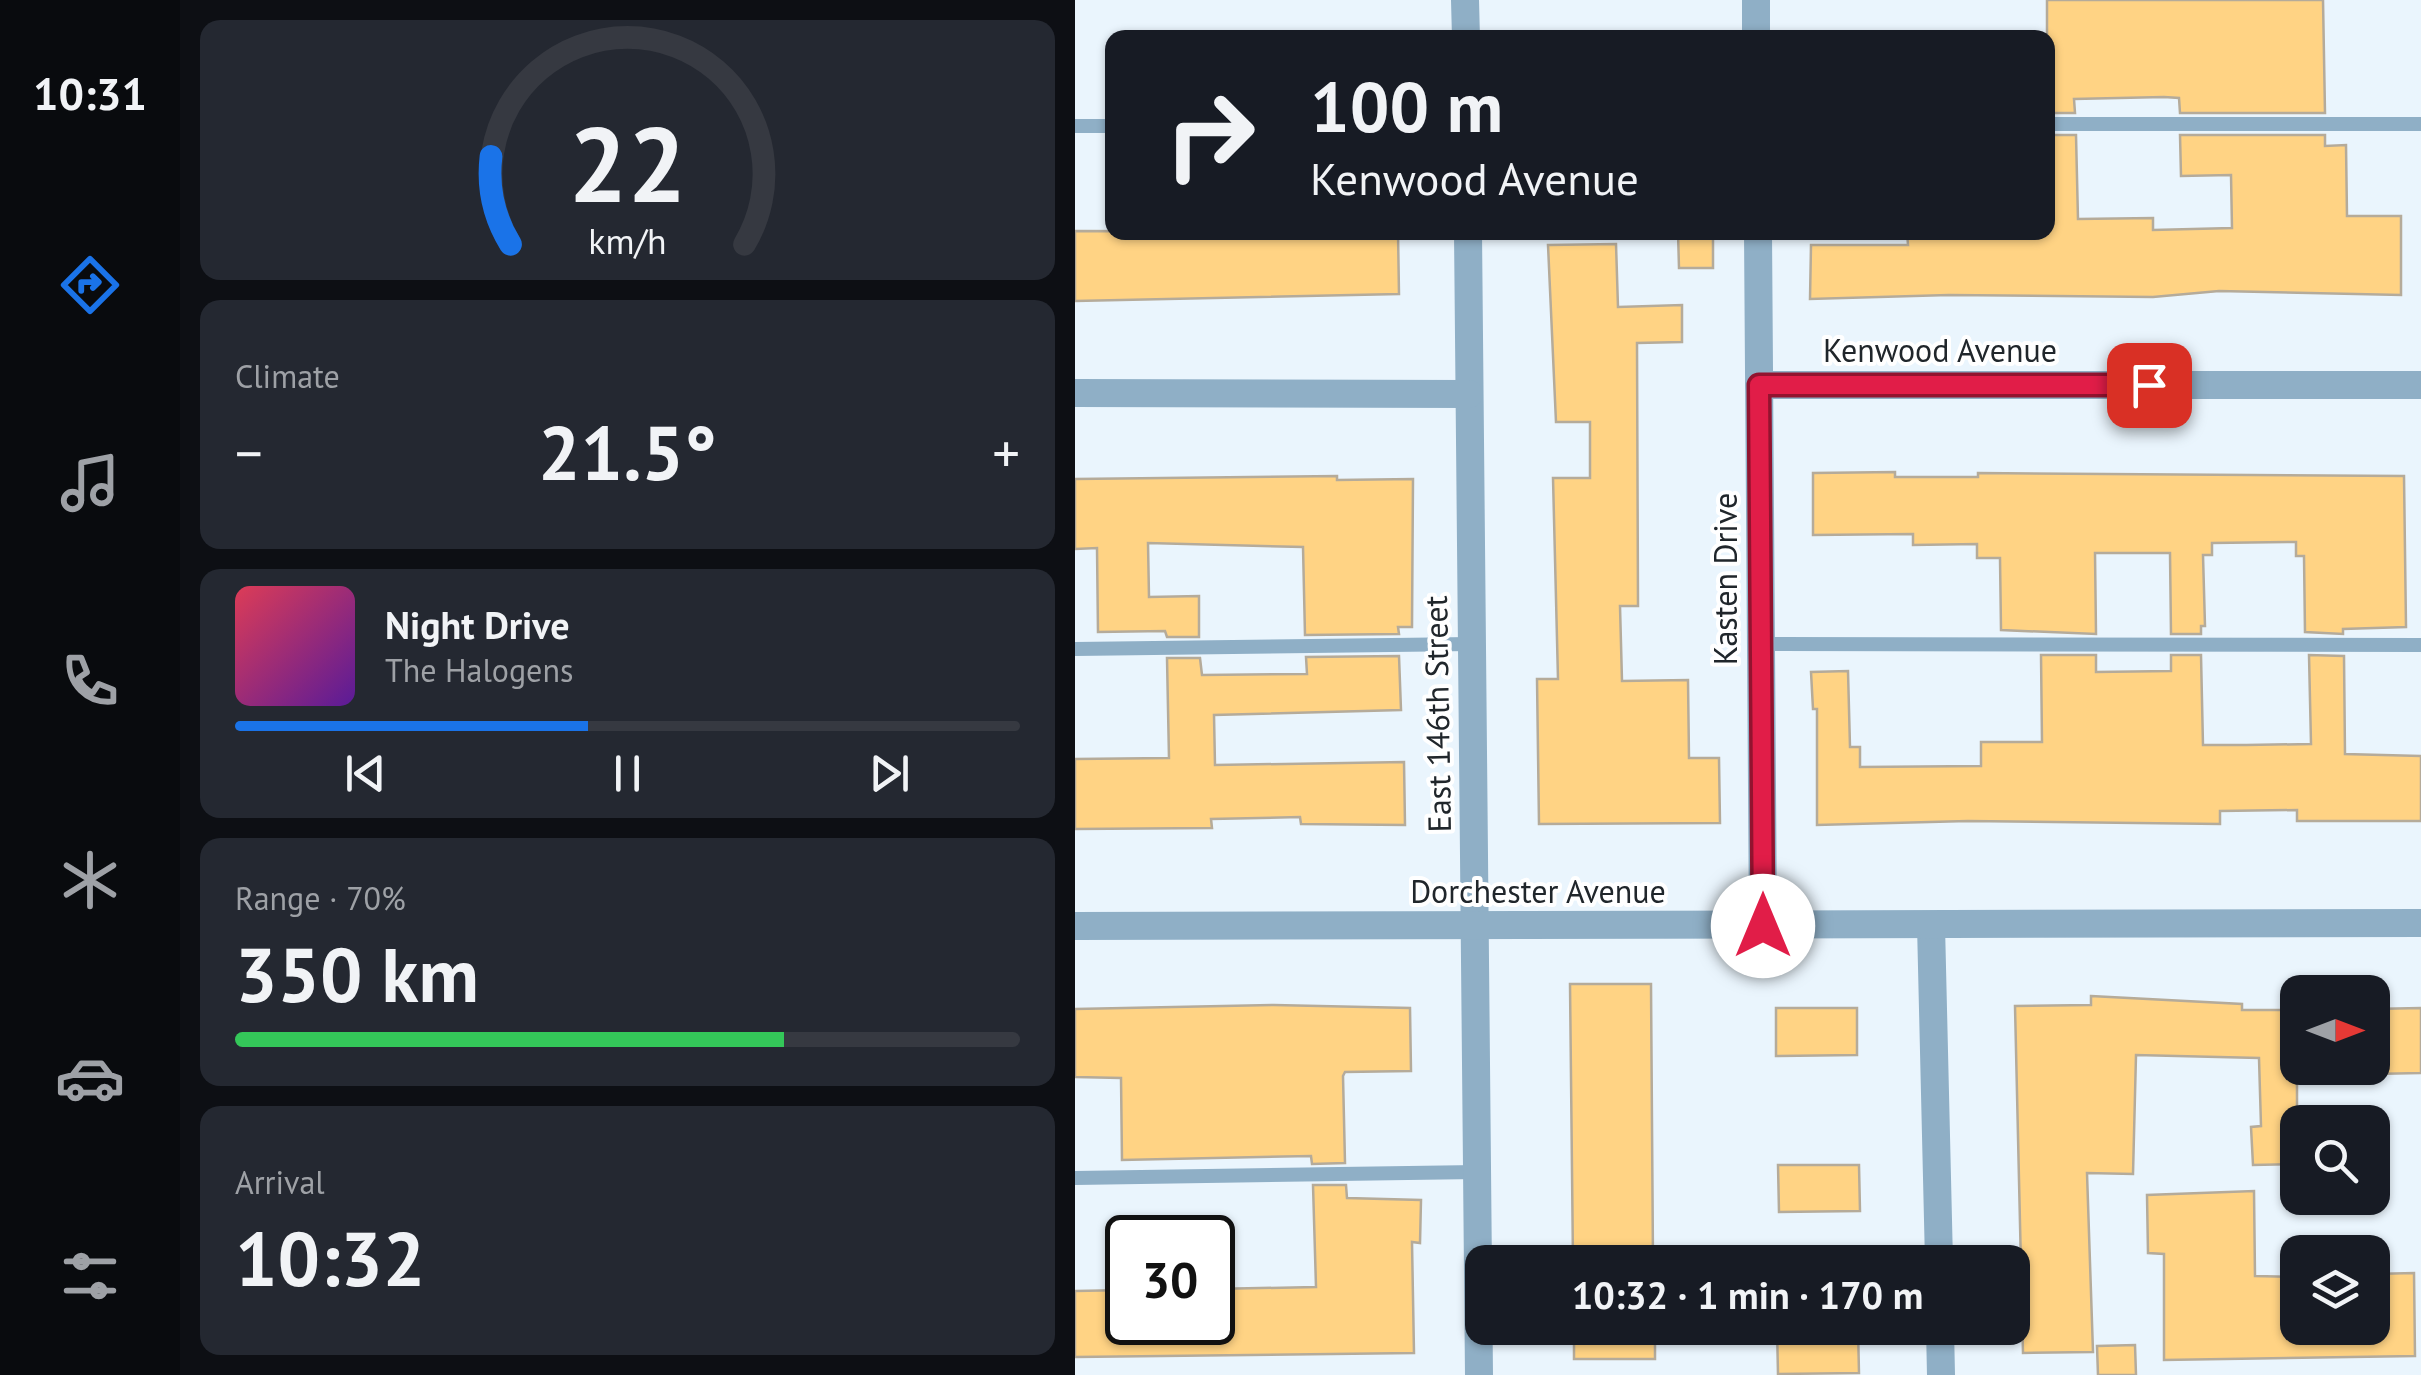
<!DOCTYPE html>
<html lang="en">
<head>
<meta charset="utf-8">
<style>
	:root { --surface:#171b24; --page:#242831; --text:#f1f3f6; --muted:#9ea1a6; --line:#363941; --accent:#1a73e8 }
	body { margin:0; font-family:"PT Sans",sans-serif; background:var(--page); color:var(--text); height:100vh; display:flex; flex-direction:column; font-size:38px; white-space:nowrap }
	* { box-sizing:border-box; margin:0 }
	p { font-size:32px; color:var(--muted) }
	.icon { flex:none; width:55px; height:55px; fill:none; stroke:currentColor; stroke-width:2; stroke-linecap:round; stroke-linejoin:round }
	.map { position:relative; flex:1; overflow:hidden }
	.details { display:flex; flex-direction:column; gap:20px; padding:20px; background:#0d0f14; width:895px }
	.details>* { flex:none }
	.hud { position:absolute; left:30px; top:30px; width:950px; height:210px; border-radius:20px; box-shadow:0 2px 8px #0004; background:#171b24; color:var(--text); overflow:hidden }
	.needle { width:65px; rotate:90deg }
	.fabs { position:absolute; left:1205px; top:975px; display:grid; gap:20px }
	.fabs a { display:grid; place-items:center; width:110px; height:110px; border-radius:20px; background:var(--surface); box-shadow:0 2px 8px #0004; font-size:50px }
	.speed { position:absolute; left:30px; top:1215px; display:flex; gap:20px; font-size:50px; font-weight:700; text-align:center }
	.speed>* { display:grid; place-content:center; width:130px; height:130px; border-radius:50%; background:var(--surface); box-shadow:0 2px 8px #0004; line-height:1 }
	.speed .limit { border:5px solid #111; border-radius:15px; background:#fff; color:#111 }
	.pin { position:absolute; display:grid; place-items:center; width:85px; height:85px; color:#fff; margin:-42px; border-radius:20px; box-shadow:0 5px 15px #0006 }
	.me { position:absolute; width:110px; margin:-55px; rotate:0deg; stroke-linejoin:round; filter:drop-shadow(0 0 8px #0008) }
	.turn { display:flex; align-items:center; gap:35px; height:210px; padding:0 40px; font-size:45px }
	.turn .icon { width:130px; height:130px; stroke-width:2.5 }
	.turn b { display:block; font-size:70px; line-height:85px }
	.big { font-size:75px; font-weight:700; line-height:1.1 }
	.details .card { flex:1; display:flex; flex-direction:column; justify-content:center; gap:15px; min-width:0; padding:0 35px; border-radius:20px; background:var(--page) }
	.details .dial { align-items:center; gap:0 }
	.dial svg { height:260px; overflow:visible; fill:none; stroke:var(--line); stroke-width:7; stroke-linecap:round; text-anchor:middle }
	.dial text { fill:var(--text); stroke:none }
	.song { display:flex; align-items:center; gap:30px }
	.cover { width:120px; height:120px; border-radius:15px; background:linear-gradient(135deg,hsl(350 70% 55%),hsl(270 70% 35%)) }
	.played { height:10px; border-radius:5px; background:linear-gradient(90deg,var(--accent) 45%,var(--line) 45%) }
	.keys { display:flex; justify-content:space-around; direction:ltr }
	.heat { display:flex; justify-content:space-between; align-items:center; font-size:55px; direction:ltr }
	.charge { height:15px; border-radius:8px; background:linear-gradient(90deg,#34c759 70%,var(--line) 0) }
	.trip { position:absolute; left:390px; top:1245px; width:565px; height:100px; border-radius:20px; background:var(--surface); box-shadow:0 2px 8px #0004; font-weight:700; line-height:100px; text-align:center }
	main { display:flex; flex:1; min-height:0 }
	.dock { display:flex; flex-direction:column; width:180px; justify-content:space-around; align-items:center; background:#090b0e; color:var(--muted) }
	.dock .icon { width:70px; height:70px }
	.dock .on { color:var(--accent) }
	.dock b { font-size:45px; color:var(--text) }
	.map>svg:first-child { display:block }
</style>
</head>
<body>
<main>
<nav class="dock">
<b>10:31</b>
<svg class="icon on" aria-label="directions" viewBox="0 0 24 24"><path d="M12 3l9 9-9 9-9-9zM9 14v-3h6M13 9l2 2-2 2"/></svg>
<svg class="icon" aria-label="music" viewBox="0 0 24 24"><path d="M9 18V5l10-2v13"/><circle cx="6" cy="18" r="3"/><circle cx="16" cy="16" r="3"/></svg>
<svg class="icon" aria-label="phone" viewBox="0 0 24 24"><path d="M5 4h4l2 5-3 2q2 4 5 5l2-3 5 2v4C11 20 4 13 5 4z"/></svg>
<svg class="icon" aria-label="climate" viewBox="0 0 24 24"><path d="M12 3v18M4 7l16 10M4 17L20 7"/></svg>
<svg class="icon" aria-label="car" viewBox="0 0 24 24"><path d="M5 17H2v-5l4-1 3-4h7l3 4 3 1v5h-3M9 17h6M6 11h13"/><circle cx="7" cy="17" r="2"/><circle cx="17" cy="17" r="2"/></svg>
<svg class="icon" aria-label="filters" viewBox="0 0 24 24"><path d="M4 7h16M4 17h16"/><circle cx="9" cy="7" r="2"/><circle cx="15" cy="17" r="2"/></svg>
</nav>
<section class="details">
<div class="card dial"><svg viewBox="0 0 100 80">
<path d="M14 69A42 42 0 1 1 86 69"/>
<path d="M14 69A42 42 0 0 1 8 42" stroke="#1a73e8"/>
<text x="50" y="56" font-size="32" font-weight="700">22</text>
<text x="50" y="72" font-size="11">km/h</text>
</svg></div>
<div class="card"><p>Climate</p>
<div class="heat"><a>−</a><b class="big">21.5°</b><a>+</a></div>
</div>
<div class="card">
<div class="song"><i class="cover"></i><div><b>Night Drive</b><p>The Halogens</p></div></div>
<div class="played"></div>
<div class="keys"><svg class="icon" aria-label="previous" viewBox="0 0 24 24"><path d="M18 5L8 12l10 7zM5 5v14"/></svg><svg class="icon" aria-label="pause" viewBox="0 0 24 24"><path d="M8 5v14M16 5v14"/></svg><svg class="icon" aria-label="next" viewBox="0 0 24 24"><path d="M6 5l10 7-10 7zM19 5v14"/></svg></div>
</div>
<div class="card"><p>Range · 70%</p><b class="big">350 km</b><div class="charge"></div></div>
<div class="card"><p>Arrival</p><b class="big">10:32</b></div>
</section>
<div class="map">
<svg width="1346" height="1375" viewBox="0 0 1346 1375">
	<rect width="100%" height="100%" fill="#eaf5fd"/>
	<g fill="#ffd384" stroke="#b5ab9a" stroke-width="2.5">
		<path d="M 972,0 L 1248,0 L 1250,113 L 1105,113 L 1104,98 L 1089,97 L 999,99 L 1000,113 L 972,113 Z"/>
		<path d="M 972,135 L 1001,135 L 1003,219 L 1078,218 L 1078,230 L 1157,228 L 1156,175 L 1106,176 L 1105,135 L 1250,135 L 1250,146 L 1271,145 L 1272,216 L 1326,216 L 1326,295 L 1144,291 L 1078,297 L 874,295 L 735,299 L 736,245 L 833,245 L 832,232 L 972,232 Z"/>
		<path d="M 0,231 L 323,232 L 324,294 L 0,301 Z"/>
		<path d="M 603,232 L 638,232 L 638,268 L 604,268 Z"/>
		<path d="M 541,244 L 543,307 L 607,305 L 607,342 L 562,343 L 563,606 L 545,606 L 547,681 L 613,680 L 614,758 L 644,758 L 645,823 L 464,824 L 462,679 L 483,679 L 478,478 L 515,478 L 515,422 L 481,422 L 473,245 Z"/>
		<path d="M 820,472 L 820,477 L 903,477 L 903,473 L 1329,476 L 1331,627 L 1268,629 L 1268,634 L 1230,632 L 1229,556 L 1221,556 L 1221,542 L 1137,543 L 1137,555 L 1128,555 L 1130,626 L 1126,626 L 1126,634 L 1096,634 L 1095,553 L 1020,553 L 1021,634 L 926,630 L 925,558 L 902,558 L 902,544 L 838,545 L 838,534 L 738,535 L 738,473 Z"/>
		<path d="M 262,476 L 262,480 L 338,479 L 337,627 L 323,627 L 324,634 L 230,635 L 228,547 L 73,543 L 74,597 L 124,596 L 124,637 L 92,637 L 90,631 L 23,632 L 22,548 L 0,549 L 0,479 Z"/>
		<path d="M 966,655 L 1021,655 L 1021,672 L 1096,671 L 1096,655 L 1126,655 L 1128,745 L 1171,745 L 1236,744 L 1234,655 L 1269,656 L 1270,754 L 1346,756 L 1346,821 L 1222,821 L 1222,810 L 1145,811 L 1145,824 L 893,821 L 742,825 L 742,709 L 738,709 L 736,672 L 773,671 L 775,747 L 785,747 L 785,767 L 906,766 L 906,742 L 967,742 Z"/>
		<path d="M 324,656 L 326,710 L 139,715 L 140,765 L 329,762 L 330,825 L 226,824 L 225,817 L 136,819 L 137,828 L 0,829 L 0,759 L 94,758 L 92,658 L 125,658 L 127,675 L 232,674 L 231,657 Z"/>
		<path d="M 495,984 L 576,984 L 578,1262 L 498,1262 Z"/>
		<path d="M 1016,996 L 1167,1004 L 1167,1010 L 1222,1010 L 1222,1164 L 1178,1165 L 1176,1127 L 1186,1126 L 1184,1058 L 1061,1055 L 1058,1174 L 1012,1173 L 1018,1352 L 948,1353 L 940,1006 L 1016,1005 Z"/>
		<path d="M 199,1005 L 335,1008 L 336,1071 L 270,1072 L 268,1076 L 270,1163 L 237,1164 L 236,1156 L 47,1160 L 46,1078 L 0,1077 L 0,1009 Z"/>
		<path d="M 701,1008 L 782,1008 L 782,1055 L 701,1056 Z"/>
		<path d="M 1346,1008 L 1346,1073 L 1298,1074 L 1298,1009 Z"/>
		<path d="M 703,1165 L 784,1165 L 785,1211 L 704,1212 Z"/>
		<path d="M 238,1185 L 271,1185 L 272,1198 L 346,1200 L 345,1243 L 337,1242 L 339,1353 L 0,1357 L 0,1291 L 52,1290 L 52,1322 L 138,1322 L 138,1289 L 241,1287 Z"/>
		<path d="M 1179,1191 L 1180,1276 L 1222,1277 L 1222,1328 L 1298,1328 L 1298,1274 L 1339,1273 L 1340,1356 L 1089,1360 L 1089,1254 L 1073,1253 L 1072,1195 Z"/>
		<rect x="499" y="1328" width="81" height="31"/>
		<path d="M 702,1328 L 783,1328 L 784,1373 L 703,1374 Z"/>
		<path d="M 1060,1345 L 1061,1375 L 1023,1375 L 1022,1346 Z"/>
	</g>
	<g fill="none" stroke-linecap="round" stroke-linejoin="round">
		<g stroke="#8fafc6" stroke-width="14">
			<path d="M 972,124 L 1346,124"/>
			<path d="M 0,126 L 38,126"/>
			<path d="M 686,644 L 1346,645"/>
			<path d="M 0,649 L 397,644"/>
			<path d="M 0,1178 L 402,1172"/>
		</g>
		<g stroke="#8fafc6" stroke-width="28">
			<path d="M 390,0 L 391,38"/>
			<path d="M 681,0 L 681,38"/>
			<path d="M 393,232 L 404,1375"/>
			<path d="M 683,232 L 688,926"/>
			<path d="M 684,385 L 1346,385"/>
			<path d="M 0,393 L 394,394"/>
			<path d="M 856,925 L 864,1262"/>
			<path d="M 0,926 L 1346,923"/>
			<path d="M 865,1328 L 866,1375"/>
		</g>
	</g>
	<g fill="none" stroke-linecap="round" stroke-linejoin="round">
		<g stroke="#92132f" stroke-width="25">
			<path id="route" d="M 688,926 L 684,385 L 1074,385"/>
		</g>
		<use href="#route" stroke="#e11d48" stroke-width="18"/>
	</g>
	<g text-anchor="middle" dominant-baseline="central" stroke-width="8" stroke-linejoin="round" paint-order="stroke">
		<g font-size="32" fill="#20262b" stroke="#fff">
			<text x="865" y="350">Kenwood Avenue</text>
			<text transform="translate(650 579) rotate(-90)">Kasten Drive</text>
			<text transform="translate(362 714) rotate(-91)">East 146th Street</text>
			<text x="463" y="891">Dorchester Avenue</text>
		</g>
	</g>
</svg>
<div class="fabs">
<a><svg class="needle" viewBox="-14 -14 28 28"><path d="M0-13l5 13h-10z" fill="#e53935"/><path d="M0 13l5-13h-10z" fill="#9ea1a6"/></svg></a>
<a><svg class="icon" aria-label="search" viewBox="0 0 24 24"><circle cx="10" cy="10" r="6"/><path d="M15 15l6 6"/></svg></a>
<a><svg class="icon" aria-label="layers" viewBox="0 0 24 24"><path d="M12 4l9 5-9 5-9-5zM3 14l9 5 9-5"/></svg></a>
</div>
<div class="speed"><div class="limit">30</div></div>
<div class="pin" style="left:1074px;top:385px;background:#d93025"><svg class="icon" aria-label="arrive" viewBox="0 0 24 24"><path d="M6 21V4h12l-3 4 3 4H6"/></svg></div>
<svg class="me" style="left:688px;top:926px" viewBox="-20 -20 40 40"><circle r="19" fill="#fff"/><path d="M0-13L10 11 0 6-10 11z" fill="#e11d48"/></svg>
<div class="trip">10:32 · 1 min · 170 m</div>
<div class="hud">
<div class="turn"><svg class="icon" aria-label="right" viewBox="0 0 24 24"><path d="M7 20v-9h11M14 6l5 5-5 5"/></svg><div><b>100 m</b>Kenwood Avenue</div></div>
</div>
</div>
</main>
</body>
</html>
